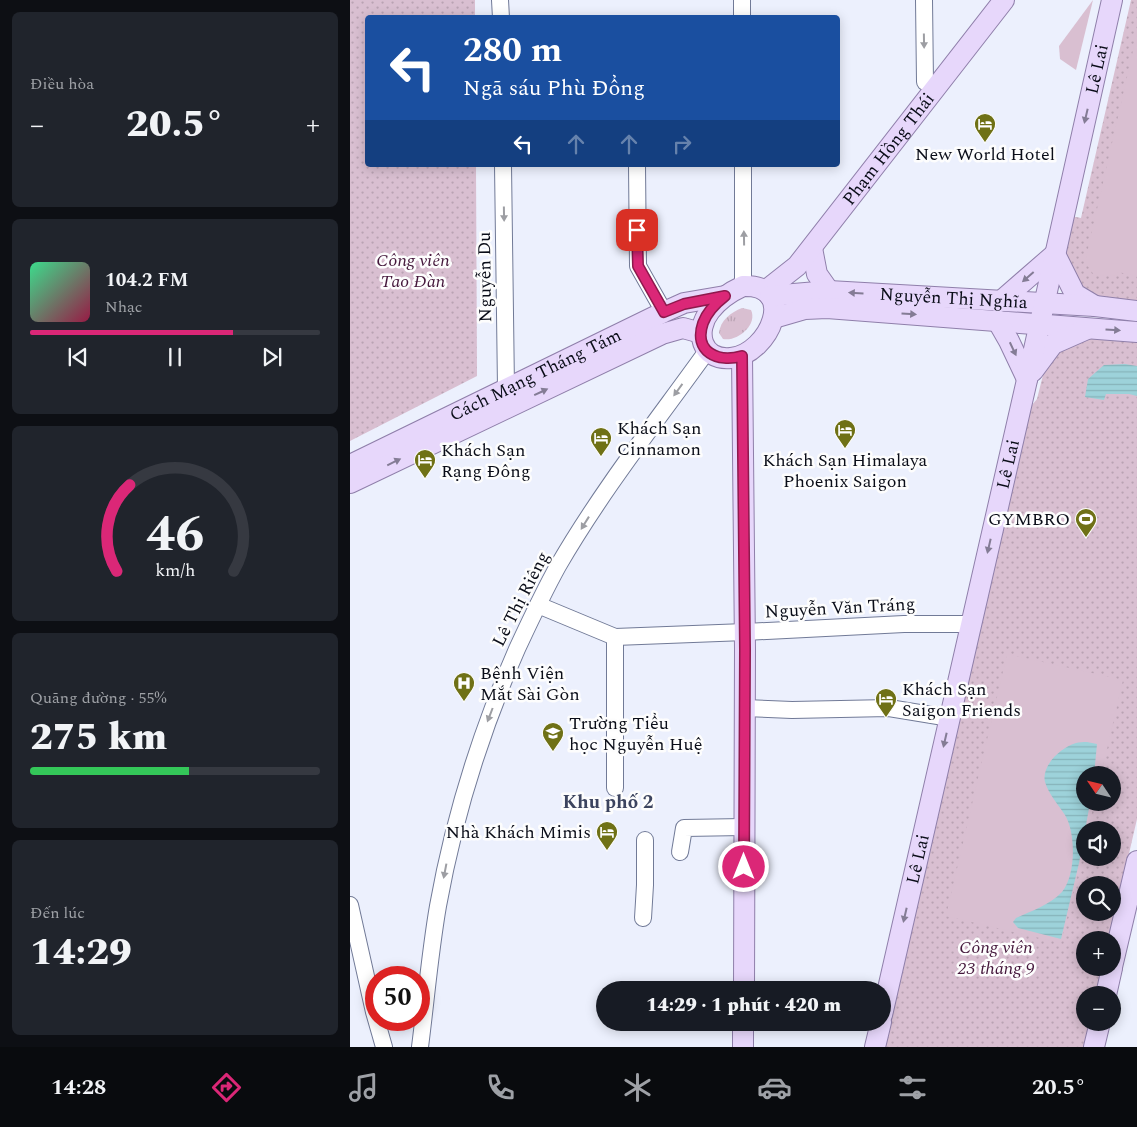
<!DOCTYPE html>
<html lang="vi">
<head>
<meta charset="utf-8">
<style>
	:root { --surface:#171b24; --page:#20242c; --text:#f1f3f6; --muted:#9ea1a6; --line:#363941; --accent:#db2777 }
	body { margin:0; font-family:Spectral,serif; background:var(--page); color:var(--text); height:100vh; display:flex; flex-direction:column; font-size:19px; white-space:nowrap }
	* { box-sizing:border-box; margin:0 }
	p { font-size:16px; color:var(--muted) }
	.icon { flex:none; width:28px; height:28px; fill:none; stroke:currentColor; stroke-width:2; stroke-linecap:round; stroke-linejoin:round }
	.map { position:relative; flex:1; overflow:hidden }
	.panel { display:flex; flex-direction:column; gap:12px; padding:12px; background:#0d0f14; width:350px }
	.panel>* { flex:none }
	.guide { position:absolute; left:15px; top:15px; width:475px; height:152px; border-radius:5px; box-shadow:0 2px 12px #0003; background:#1a4fa0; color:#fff; overflow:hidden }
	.needle { width:32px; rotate:305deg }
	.tools { position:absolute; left:726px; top:766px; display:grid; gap:10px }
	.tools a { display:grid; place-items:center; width:45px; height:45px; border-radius:50%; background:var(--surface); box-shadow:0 2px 12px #0003; font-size:25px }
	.speed { position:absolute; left:15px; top:966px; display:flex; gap:10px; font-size:25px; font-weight:700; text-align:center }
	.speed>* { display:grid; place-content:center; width:65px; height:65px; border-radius:50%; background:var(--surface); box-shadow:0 2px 12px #0003; line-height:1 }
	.speed .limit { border:8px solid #d22; background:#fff; color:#111 }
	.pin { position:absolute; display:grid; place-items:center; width:42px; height:42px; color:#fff; margin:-21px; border-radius:10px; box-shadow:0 2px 8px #0006 }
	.me { position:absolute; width:55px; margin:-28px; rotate:0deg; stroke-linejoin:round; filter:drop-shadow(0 0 4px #0008) }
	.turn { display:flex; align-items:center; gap:18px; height:105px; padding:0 15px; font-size:22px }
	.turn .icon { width:65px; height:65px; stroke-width:2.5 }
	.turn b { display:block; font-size:35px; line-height:42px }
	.lanes { display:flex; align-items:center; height:48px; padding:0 15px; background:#0003; justify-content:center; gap:25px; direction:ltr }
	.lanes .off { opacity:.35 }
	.big { font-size:38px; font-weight:800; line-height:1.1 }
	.panel .widget { flex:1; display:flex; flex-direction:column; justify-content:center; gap:8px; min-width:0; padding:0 18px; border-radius:8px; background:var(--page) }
	.panel .dial { align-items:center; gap:0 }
	.dial svg { height:130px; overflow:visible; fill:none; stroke:var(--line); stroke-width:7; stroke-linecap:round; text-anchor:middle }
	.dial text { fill:var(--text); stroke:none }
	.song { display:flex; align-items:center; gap:15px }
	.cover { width:60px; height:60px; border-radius:8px; background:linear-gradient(135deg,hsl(150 70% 55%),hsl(340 70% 35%)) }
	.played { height:5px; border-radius:2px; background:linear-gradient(90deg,var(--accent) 70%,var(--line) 70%) }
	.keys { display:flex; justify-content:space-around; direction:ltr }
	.heat { display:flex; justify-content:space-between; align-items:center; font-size:28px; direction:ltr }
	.charge { height:8px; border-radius:4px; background:linear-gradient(90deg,#34c759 55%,var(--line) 0) }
	.trip { position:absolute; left:246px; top:981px; width:295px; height:50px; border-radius:25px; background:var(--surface); box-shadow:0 2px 12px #0003; font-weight:800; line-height:50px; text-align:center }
	.menu { display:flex; height:80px; justify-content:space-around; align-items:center; background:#090b0e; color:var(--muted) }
	.menu .icon { width:35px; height:35px }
	.menu .on { color:var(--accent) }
	.menu b { font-size:22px; color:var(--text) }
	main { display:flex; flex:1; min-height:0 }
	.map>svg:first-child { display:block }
</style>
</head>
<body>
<main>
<section class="panel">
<div class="widget"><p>Điều hòa</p>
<div class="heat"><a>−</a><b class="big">20.5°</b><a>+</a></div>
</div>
<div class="widget">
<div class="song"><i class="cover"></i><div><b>104.2 FM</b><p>Nhạc</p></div></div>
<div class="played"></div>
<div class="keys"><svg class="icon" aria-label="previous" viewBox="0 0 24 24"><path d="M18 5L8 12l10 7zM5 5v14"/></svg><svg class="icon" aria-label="pause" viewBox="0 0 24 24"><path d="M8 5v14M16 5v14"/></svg><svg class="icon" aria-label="next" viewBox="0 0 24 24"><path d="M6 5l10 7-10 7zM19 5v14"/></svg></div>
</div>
<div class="widget dial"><svg viewBox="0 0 100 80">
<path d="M14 69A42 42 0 1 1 86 69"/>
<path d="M14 69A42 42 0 0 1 22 16" stroke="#db2777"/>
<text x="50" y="56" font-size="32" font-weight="700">46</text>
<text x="50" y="72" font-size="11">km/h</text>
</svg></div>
<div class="widget"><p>Quãng đường · 55%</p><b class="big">275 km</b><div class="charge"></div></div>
<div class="widget"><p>Đến lúc</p><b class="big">14:29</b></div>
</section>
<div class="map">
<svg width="787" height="1047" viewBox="0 0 787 1047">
	<defs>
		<pattern id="grass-tufts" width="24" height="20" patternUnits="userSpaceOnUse" patternTransform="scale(1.25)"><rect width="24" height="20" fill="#d9bfd1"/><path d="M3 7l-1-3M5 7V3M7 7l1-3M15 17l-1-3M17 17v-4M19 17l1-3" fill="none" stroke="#b9a3b3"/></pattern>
		<pattern id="park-dots" width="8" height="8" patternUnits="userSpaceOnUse" patternTransform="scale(1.25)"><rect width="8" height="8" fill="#d9bfd1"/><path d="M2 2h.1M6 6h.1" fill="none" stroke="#b9a3b3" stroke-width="1.8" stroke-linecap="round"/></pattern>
		<pattern id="water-rules" width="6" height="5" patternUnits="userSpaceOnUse" patternTransform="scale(1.25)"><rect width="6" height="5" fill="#9dd2da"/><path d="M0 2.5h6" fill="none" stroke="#86b3ba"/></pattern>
	</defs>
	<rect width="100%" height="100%" fill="#ecf0fd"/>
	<path fill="url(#grass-tufts)" d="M 392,308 L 401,310 C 408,325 387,342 373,339 L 369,333 C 370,321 381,312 392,308 Z"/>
	<g fill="url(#park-dots)" fill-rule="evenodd">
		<path d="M 0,0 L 125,0 L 125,17 L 18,18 L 18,165 L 126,165 L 127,376 L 0,441 Z"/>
		<path d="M 781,0 L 787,0 L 787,302 L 740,297 L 714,260 L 721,216 L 731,218 Z"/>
		<path d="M 723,338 L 787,340 L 787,819 L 759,940 L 735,940 L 735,968 L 753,968 L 746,995 L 735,995 L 735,1022 L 740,1023 L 735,1047 L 533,1047 L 678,410 L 687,399 L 696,363 ZM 735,775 L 762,775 L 762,802 L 735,802 ZM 735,830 L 762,830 L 762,858 L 735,858 ZM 735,885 L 762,885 L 762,912 L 735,912 Z"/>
	</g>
	<g fill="#d9bfd1">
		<path d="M 743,0 L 726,70 L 710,59 L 709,46 Z"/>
		<path d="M 787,33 L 787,276 L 768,272 L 767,276 L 744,275 L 735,262 Z"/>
		<path d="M 657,654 L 773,680 L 751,775 L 735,775 L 735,802 L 744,803 L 738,830 L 735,830 L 735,842 L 711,943 L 596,916 Z"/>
	</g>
	<g fill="url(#water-rules)">
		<path d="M 775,364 L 787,366 L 787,396 L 779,394 L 756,394 L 754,400 L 735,397 L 738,379 L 754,365 Z"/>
		<path d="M 737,742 L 747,744 L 744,775 L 735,775 L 735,802 L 740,803 L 729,863 L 711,939 L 668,928 L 663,922 L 666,918 C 681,911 700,905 712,892 C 726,875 726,833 715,815 C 708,804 699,795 695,782 C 691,766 711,747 726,743 C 729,742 733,742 737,742 Z"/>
	</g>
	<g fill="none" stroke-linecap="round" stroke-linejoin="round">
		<g stroke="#717a97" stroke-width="18">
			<g id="minor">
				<path d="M 150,0 L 151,18"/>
				<path d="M 574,0 L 575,82"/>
				<path d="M 392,18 L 392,0"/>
				<path d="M 153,165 L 156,388"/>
				<path d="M 287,165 L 288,266 L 314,312"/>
				<path d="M 393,165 L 393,286"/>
				<path d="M 188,605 L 265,637 L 395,632 L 554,624 L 621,624"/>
				<path d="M 394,708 L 442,710 L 539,708 L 600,718"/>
				<path d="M 265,788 L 265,637"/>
				<path d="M 330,852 L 334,828 L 394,827"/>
				<path d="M 0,905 L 24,1012 L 34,1047"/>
				<path d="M 293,918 L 295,885 L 295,840"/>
				<path d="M 70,1047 C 76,1000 80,952 88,906 C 104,817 131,731 167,649 C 180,621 193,593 208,566 C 252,490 306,422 357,351"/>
			</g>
		</g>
		<g stroke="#8f7faa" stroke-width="22">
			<g id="major">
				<path d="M 462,248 L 467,274 L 479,291"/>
				<path d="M 705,254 L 725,294 L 745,306"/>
				<path d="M 393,286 C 449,284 420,354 381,358 C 351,361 344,331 360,311 C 369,299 380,292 393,286 Z"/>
				<path id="s1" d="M 415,291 L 447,266 L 654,0"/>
				<path id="s2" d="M 420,296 L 479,291 L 745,306 L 787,311"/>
				<path d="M 651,301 L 705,254"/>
				<path d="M 424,318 L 455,309 L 477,308 L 787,332"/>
				<path d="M 647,320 L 659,341 L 677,379"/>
				<path d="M 392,356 L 395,649 L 394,990"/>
				<path d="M 683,371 L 703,344 L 737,329"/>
				<path id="s3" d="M 0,465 L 314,312 L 334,303 L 375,296"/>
				<path d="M 0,483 L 312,334 L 333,328 L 351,333"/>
				<path d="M 762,967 L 787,861"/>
				<path d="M 756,995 L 762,968"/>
				<path id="s4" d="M 532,1015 L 685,345 L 762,0"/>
				<path d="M 393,1022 L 393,1047"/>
				<path d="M 525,1047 L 531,1022"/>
				<path d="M 744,1047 L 750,1022"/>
			</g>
		</g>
		<use href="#minor" stroke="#fff" stroke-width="16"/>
		<use href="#major" stroke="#e7d7fb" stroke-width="20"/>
	</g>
	<defs><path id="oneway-solid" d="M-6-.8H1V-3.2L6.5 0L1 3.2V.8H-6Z" transform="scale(1.25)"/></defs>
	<g fill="#9d9ea3">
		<use href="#oneway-solid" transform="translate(574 41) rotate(89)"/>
		<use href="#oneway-solid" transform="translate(154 214) rotate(89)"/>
		<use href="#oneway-solid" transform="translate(394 238) rotate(-91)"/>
		<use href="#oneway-solid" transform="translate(328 390) rotate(126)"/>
		<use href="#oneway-solid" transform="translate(235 523) rotate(122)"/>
		<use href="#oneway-solid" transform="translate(140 715) rotate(111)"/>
		<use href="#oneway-solid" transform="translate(95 871) rotate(101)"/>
	</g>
	<g fill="#847c95">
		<use href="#oneway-solid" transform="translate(736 116) rotate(103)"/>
		<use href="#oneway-solid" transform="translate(678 277) rotate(139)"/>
		<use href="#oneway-solid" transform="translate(506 293) rotate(-177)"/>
		<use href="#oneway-solid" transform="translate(559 314) rotate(4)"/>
		<use href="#oneway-solid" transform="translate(763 330) rotate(4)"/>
		<use href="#oneway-solid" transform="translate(663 349) rotate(65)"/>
		<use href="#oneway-solid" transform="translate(191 392) rotate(-25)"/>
		<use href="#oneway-solid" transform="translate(44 462) rotate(-26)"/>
		<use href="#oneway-solid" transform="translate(639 546) rotate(103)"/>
		<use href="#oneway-solid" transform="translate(595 740) rotate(103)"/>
		<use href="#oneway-solid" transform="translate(555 915) rotate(103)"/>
	</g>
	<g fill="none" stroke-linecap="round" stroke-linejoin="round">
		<g stroke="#8e194d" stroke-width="12">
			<path id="route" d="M 287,230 L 288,266 L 314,312 L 334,304 L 375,296 C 366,303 357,312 353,323 C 343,352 368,363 392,356 L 395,649 L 394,867"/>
		</g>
		<use href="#route" stroke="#db2777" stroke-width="9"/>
	</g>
	<defs>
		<g id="hotel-pin" transform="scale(1.125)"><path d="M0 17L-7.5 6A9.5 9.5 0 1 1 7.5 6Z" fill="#6f7116" stroke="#fdfdfd"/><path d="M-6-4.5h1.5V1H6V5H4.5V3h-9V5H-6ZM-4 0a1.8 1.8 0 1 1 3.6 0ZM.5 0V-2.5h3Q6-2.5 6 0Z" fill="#fff"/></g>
		<g id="stadium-pin" transform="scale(1.125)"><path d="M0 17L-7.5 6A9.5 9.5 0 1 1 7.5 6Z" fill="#6f7116" stroke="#fdfdfd"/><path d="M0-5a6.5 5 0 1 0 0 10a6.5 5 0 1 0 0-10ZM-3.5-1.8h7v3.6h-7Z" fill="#fff"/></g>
		<g id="hospital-pin" transform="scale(1.125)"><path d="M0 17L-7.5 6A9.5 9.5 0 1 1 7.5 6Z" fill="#6f7116" stroke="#fdfdfd"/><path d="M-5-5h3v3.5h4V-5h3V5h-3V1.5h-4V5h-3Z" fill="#fff"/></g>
		<g id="school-pin" transform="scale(1.125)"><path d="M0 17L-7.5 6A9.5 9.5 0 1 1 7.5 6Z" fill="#6f7116" stroke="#fdfdfd"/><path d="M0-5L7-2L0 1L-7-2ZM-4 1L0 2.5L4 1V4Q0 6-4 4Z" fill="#fff"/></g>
	</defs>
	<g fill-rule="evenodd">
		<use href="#hotel-pin" x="635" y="124"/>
		<use href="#hotel-pin" x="495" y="430"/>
		<use href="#hotel-pin" x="251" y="438"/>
		<use href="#hotel-pin" x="75" y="460"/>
		<use href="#stadium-pin" x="736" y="519"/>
		<use href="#hospital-pin" x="114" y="683"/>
		<use href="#hotel-pin" x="536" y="699"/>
		<use href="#school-pin" x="203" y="733"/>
		<use href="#hotel-pin" x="257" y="832"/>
	</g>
	<g text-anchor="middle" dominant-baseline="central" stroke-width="5" stroke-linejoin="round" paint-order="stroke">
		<g font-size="18" fill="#0a0d18" stroke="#fdfdfd">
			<text stroke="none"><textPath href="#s4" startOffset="970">Lê Lai</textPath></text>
			<text stroke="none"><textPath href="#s1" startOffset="189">Phạm Hồng Thái</textPath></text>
			<text transform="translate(135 277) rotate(-91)">Nguyễn Du</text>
			<text stroke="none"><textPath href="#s2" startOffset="184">Nguyễn Thị Nghĩa</textPath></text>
			<text stroke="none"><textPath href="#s3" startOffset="206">Cách Mạng Tháng Tám</textPath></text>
			<text stroke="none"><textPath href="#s4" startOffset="565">Lê Lai</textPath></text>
			<text transform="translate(171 599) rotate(-63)">Lê Thị Riêng</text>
			<text transform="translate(490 608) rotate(-3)">Nguyễn Văn Tráng</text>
			<text stroke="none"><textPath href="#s4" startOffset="160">Lê Lai</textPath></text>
		</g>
		<g font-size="18" fill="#0a0d18" stroke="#fdfdfd" text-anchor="start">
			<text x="635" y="154" text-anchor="middle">New World Hotel</text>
			<text x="267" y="428">Khách Sạn<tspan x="267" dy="21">Cinnamon</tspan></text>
			<text x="91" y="450">Khách Sạn<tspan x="91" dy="21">Rạng Đông</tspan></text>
			<text x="495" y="460" text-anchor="middle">Khách Sạn Himalaya<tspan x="495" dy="21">Phoenix Saigon</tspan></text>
			<text x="720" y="519" text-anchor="end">GYMBRO</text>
			<text x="130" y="673">Bệnh Viện<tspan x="130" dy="21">Mắt Sài Gòn</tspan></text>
			<text x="552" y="689">Khách Sạn<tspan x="552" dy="21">Saigon Friends</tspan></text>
			<text x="219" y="723">Trường Tiểu<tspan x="219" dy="21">học Nguyễn Huệ</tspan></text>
			<text x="241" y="832" text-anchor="end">Nhà Khách Mimis</text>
		</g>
		<g font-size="18" font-style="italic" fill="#44173b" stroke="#fdfdfd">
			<text x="63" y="260">Công viên<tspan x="63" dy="21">Tao Đàn</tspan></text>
			<text x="646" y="947">Công viên<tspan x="646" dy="21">23 tháng 9</tspan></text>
		</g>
		<g font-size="19" font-weight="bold" fill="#3c445f" stroke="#fdfdfd">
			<text x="258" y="802">Khu phố 2</text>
		</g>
	</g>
</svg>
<div class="tools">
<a><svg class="needle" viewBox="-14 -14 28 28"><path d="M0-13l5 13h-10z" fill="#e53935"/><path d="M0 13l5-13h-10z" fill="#9ea1a6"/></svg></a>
<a><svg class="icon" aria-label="sound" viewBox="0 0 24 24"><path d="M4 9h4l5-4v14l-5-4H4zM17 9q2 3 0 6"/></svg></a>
<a><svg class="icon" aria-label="search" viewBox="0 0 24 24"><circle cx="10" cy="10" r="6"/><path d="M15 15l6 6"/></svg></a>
<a>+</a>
<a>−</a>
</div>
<div class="speed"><div class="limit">50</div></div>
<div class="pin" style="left:287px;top:230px;background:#d93025"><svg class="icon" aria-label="arrive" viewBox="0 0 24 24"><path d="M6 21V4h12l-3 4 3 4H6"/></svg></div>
<svg class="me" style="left:394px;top:867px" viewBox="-20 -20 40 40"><circle r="17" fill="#db2777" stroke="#fff" stroke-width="3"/><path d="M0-11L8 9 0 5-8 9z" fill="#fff"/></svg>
<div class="trip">14:29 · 1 phút · 420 m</div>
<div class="guide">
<div class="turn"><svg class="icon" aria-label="left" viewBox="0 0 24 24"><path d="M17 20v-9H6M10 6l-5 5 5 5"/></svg><div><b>280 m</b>Ngã sáu Phù Đổng</div></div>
<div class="lanes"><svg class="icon" aria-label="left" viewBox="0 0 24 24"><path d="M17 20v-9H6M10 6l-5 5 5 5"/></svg><svg class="icon off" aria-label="ahead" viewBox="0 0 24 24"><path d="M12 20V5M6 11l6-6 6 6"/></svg><svg class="icon off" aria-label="ahead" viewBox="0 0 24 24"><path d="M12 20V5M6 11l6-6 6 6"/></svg><svg class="icon off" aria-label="right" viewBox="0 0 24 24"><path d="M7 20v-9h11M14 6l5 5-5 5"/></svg></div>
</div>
</div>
</main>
<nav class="menu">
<b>14:28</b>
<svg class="icon on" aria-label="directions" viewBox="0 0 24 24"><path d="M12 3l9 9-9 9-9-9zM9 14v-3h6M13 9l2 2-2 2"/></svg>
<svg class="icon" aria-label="music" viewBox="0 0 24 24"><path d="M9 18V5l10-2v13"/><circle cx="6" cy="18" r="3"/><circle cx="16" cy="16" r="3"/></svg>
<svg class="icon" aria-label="phone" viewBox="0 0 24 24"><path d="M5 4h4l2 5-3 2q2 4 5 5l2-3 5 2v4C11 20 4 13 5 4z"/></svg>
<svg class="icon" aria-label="climate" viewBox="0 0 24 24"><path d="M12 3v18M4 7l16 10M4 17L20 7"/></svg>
<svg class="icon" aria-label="car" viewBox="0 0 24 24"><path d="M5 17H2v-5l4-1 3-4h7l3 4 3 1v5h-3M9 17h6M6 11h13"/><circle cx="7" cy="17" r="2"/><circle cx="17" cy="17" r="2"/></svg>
<svg class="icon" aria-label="filters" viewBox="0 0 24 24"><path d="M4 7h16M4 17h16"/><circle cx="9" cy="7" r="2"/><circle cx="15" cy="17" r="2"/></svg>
<b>20.5°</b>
</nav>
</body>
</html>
